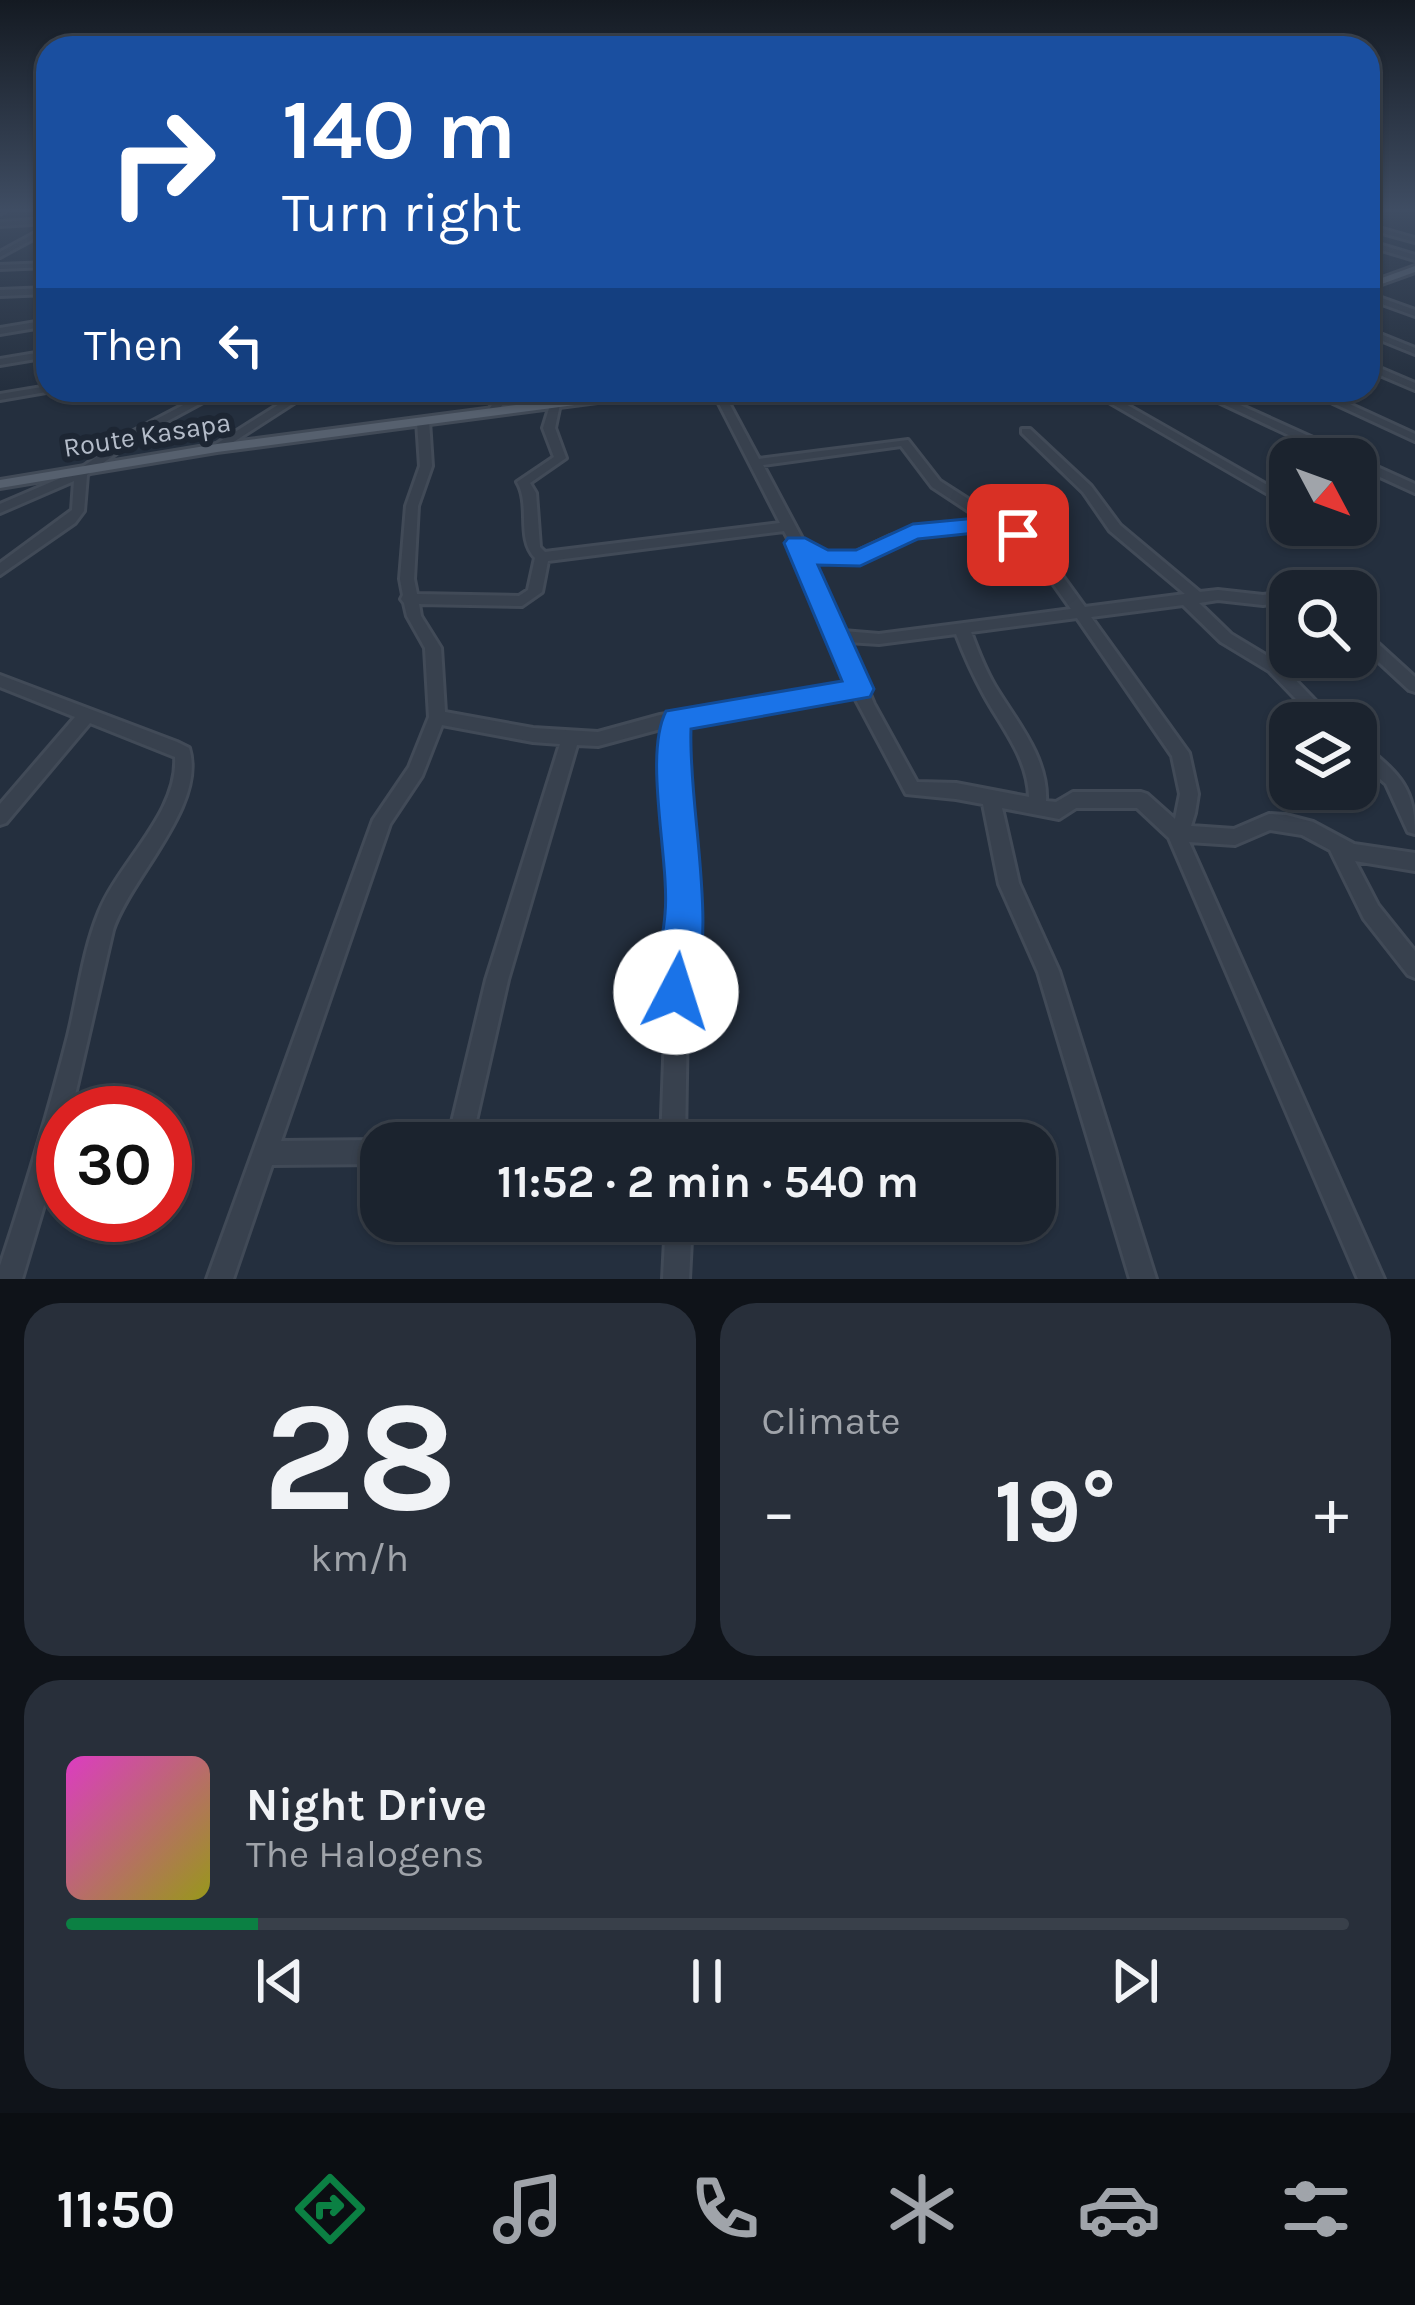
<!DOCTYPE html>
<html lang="en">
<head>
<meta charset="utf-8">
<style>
	:root { --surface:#1b232e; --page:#282f3a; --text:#f1f3f6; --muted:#a0a4aa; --line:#39404a; --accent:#0b8043 }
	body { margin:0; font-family:Karla,sans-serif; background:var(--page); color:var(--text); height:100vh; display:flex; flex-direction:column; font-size:45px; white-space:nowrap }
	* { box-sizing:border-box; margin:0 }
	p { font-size:39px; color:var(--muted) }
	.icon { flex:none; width:66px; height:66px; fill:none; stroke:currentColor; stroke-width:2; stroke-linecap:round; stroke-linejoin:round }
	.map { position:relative; height:1279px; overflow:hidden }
	.panel { display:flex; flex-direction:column; gap:24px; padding:24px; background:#0f1319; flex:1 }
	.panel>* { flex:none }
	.hud { position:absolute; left:36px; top:36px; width:1344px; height:366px; border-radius:36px; box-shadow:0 3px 9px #0004,0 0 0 3px var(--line); background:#1a4fa0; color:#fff; overflow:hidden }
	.needle { width:78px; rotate:131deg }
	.controls { position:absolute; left:1269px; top:438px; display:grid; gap:24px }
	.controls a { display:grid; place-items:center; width:108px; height:108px; border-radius:24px; background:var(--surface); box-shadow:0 3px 9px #0004,0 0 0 3px var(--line); font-size:60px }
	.speed { position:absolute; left:36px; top:1086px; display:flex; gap:24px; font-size:60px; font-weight:700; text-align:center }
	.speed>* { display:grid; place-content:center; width:156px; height:156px; border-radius:50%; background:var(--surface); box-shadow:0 3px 9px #0004,0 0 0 3px var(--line); line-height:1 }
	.speed .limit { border:18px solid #d22; background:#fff; color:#111 }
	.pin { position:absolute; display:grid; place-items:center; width:102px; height:102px; color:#fff; margin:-51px; border-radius:24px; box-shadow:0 6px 18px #0006 }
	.me { position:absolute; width:132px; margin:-66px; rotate:5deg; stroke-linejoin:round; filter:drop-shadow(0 0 9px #0008) }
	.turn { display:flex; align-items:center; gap:42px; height:252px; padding:0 48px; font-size:54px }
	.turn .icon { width:156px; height:156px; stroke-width:2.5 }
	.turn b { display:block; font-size:84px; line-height:102px }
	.then { display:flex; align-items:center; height:114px; padding:0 48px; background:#0003; gap:24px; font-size:45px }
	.big { font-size:90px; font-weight:700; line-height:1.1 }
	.panel .widget { flex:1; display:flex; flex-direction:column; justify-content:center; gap:18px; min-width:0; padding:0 42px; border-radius:36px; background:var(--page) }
	.panel .dial { align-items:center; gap:0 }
	.dial b { font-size:156px; line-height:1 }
	.song { display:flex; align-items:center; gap:36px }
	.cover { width:144px; height:144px; border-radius:18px; background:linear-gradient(135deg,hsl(310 70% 55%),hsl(60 70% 35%)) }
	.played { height:12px; border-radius:6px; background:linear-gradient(90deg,var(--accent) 15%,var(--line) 15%) }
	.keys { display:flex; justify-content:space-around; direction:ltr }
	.heat { display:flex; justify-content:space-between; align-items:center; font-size:66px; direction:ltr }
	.panel .tiles { flex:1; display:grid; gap:24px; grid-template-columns:1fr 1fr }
	.widget:last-child { grid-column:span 2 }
	.trip { position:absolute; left:360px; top:1122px; width:696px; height:120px; border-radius:36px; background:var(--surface); box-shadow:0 3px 9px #0004,0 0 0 3px var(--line); font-weight:700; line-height:120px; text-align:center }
	.menu { display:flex; height:192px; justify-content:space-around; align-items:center; background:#0b0e12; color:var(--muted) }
	.menu .icon { width:84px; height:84px }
	.menu .current { color:var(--accent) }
	.menu b { font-size:54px; color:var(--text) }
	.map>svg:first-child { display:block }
</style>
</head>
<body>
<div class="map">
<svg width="1415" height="1279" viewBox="0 0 1415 1279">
	<rect width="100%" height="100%" fill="#242f3e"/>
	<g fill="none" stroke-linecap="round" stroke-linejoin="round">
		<g stroke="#414a57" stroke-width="6">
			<g id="minor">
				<path d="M 0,210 L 7,210 L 0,214 Z"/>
				<path d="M 48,219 L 48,223 L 0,226 L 0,222 Z"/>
				<path d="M 1368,225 L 1415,238 L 1415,242 L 1368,229 Z"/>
				<path d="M 48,226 L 48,231 L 0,257 L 0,252 Z"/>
				<path d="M 1368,241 L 1415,255 L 1415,260 L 1368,246 Z"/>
				<path d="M 48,263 L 48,267 L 0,269 L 0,265 Z"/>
				<path d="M 48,288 L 48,294 L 0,296 L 0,290 Z"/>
				<path d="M 1368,293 L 1415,310 L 1415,316 L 1368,299 Z"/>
				<path d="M 48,320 L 48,326 L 0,334 L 0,328 Z"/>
				<path d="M 1368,329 L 1415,348 L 1415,354 L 1368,335 Z"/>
				<path d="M 48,351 L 48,357 L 0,365 L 0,359 Z"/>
				<path d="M 1368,363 L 1415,383 L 1415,390 L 1368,370 Z"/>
				<path d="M 48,386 L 48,390 L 52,391 L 0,400 L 0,394 Z"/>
				<path d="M 212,390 L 225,390 L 138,437 L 87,475 L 84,511 L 75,523 L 0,575 L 0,563 L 72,510 L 74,481 L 0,513 L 0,504 L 77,471 L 130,433 Z"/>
				<path d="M 268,390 L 284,390 L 296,393 L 302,390 L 314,390 L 221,450 L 213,450 L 213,446 L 289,398 Z"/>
				<path d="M 502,390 L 512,390 L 497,413 L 489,413 L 488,411 Z"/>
				<path d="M 712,390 L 722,390 L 759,459 L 908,440 L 940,481 L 1040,545 L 1085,607 L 1185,594 L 1110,531 L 1083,492 L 1022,433 L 1022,429 L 1030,429 L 1091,486 L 1120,525 L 1200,592 L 1218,590 L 1263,595 L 1290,591 L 1290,601 L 1263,605 L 1218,600 L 1199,603 L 1231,634 L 1279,663 L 1337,723 L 1319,723 L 1269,671 L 1221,642 L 1183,605 L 1091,617 L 1189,753 L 1198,794 L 1195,813 L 1191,826 L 1234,829 L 1269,814 L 1286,815 L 1313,822 L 1354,844 L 1415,853 L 1415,871 L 1355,861 L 1378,905 L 1415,951 L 1415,978 L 1408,975 L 1364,919 L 1330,850 L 1302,835 L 1270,830 L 1235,845 L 1189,842 L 1384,1279 L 1358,1279 L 1169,838 L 1137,808 L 1076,808 L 1059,819 L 1002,808 L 1019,883 L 1059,971 L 1156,1279 L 1130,1279 L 1038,972 L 999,884 L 983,804 L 956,799 L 906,794 L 854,696 L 685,724 L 683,766 L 694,907 L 688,951 L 685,1143 L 661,1143 L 668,951 L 674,907 L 665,766 L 668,727 L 598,746 L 577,745 L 508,980 L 471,1143 L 447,1143 L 486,980 L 560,744 L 533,742 L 442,725 L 422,776 L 390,824 L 281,1141 L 381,1140 L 389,1143 L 381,1143 L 381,1164 L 272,1165 L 233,1279 L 207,1279 L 373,820 L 409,767 L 429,717 L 425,648 L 407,616 L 404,603 L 401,599 L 403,595 L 400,579 L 406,506 L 420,466 L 417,421 L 423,418 L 429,421 L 432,466 L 418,506 L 414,579 L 417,594 L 519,596 L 528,590 L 535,558 C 516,538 531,505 517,482 L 554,457 L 543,428 L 551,402 L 560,404 L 555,428 L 566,458 L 530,483 L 536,493 L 540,547 L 545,552 L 780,523 ZM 901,446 L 932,487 L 982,520 L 920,526 L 890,536 L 854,553 L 833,555 L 804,542 L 763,465 ZM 995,528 L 1030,551 L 1071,609 L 879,634 L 843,631 L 812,557 C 862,574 875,547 919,535 C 943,528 970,528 995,528 ZM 784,531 L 803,567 L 850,684 L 660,715 L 598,732 L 533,728 L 445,712 L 441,648 L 421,616 L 419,604 L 522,606 L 542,592 L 548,561 ZM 1077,618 L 1172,756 L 1180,794 L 1175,819 L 1147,794 L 1141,792 L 1073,792 L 1056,802 L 1046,801 C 1048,757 1016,721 995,686 C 985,669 978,651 971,632 ZM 956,634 C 964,655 973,675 984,695 C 1002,728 1028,758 1029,797 L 956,783 L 917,782 L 874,704 L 848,642 L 879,644 Z"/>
				<path d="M 1088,390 L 1101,390 L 1283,494 L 1281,497 L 1273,497 Z"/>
				<path d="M 1193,390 L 1207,390 L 1415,484 L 1415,493 L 1356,466 L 1356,459 L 1340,459 Z"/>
				<path d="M 1305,390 L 1319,390 L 1415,434 L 1415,441 Z"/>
				<path d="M 1356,627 L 1361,628 L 1415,677 L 1415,692 L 1409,690 L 1356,641 Z"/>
				<path d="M 0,675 L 177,742 L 189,748 C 207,805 131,877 113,930 L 75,1095 L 71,1113 L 63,1113 L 63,1142 L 22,1279 L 0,1279 L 0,1266 C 25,1190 48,1114 68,1036 C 78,995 83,951 99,912 C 119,862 179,812 175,757 L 90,723 L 6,823 L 0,825 L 0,804 L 75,717 L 0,687 Z"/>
				<path d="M 1356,741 L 1362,743 C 1397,773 1415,785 1415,834 L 1408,832 L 1386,784 L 1356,758 Z"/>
				<path d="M 559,1124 L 592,1134 L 595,1143 L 532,1143 L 535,1134 Z"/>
				<path d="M 666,1221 L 692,1221 L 689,1279 L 663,1279 Z"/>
			</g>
		</g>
		<g stroke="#414a57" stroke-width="6">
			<g id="major">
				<path d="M 1415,266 L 1415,272 L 1368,289 L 1368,283 Z"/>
				<path d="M 630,390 L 665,390 L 659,394 L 217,452 L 0,488 L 0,480 L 217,444 Z"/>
			</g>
		</g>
		<use href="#minor" fill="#38414e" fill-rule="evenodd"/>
		<use href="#major" fill="#56606e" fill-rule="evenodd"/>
	</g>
	<linearGradient id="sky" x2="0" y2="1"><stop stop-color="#141a22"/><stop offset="0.54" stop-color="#3f4d63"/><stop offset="1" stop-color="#3f4d63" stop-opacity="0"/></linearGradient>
	<rect width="1415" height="389" fill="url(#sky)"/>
	<path fill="#1a73e8" stroke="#114b97" stroke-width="3" d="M 998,516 L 1026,529 L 1026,540 L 1009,540 L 994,531 L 918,539 L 860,566 L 818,565 L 874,689 L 870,697 L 691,729 C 688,810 720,931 690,1005 L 676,1011 L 662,1005 C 651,978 663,943 665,914 C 670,861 643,756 666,711 L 842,681 L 784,543 L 788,538 L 805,538 L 828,550 L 856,550 L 913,524 Z"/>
	<g text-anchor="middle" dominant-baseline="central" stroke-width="12" stroke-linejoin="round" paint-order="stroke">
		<g font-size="27" fill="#b4bcc9" stroke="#1d2633">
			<text transform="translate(147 435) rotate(-9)">Route Kasapa</text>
		</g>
	</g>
</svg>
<div class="controls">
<a><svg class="needle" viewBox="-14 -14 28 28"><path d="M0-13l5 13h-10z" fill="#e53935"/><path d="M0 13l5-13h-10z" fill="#a0a4aa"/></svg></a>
<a><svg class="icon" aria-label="search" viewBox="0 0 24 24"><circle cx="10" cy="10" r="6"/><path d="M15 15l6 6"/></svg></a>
<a><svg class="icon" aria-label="layers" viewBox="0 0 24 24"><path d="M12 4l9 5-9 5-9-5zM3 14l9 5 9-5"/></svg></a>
</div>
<div class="speed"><div class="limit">30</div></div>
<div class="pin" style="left:1018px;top:535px;background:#d93025"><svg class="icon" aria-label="arrive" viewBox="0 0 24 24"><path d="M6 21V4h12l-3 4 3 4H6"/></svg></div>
<svg class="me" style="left:676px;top:992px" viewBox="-20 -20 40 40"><circle r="19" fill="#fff"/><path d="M0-13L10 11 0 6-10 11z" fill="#1a73e8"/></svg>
<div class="trip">11:52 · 2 min · 540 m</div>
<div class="hud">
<div class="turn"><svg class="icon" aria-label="right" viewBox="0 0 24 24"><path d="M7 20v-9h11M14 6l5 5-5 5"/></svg><div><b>140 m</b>Turn right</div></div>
<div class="then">Then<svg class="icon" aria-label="left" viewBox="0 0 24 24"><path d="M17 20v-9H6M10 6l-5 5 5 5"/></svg></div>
</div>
</div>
<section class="panel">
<div class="tiles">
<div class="widget dial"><b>28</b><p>km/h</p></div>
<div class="widget"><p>Climate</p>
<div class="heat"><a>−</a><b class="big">19°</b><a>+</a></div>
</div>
<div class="widget">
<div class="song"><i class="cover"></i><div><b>Night Drive</b><p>The Halogens</p></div></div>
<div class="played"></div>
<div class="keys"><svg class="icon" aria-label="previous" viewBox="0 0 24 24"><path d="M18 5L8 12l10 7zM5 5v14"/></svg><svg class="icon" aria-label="pause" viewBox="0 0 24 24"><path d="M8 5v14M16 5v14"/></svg><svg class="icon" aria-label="next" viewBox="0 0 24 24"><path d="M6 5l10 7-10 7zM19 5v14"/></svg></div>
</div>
</div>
</section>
<nav class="menu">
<b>11:50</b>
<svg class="icon current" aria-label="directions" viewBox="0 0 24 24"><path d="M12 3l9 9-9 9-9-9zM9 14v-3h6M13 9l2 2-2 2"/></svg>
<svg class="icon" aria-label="music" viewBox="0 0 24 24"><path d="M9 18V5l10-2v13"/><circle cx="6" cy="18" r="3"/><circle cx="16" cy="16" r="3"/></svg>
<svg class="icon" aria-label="phone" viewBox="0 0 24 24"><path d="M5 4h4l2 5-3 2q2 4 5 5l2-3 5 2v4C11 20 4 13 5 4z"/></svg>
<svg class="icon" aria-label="climate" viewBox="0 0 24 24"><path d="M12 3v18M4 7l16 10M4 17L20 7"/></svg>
<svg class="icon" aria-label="car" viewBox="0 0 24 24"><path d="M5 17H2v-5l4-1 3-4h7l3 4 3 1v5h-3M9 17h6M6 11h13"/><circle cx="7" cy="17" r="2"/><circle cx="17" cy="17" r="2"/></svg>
<svg class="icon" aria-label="filters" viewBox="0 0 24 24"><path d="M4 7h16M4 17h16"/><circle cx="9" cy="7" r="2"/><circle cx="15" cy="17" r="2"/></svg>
</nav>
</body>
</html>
